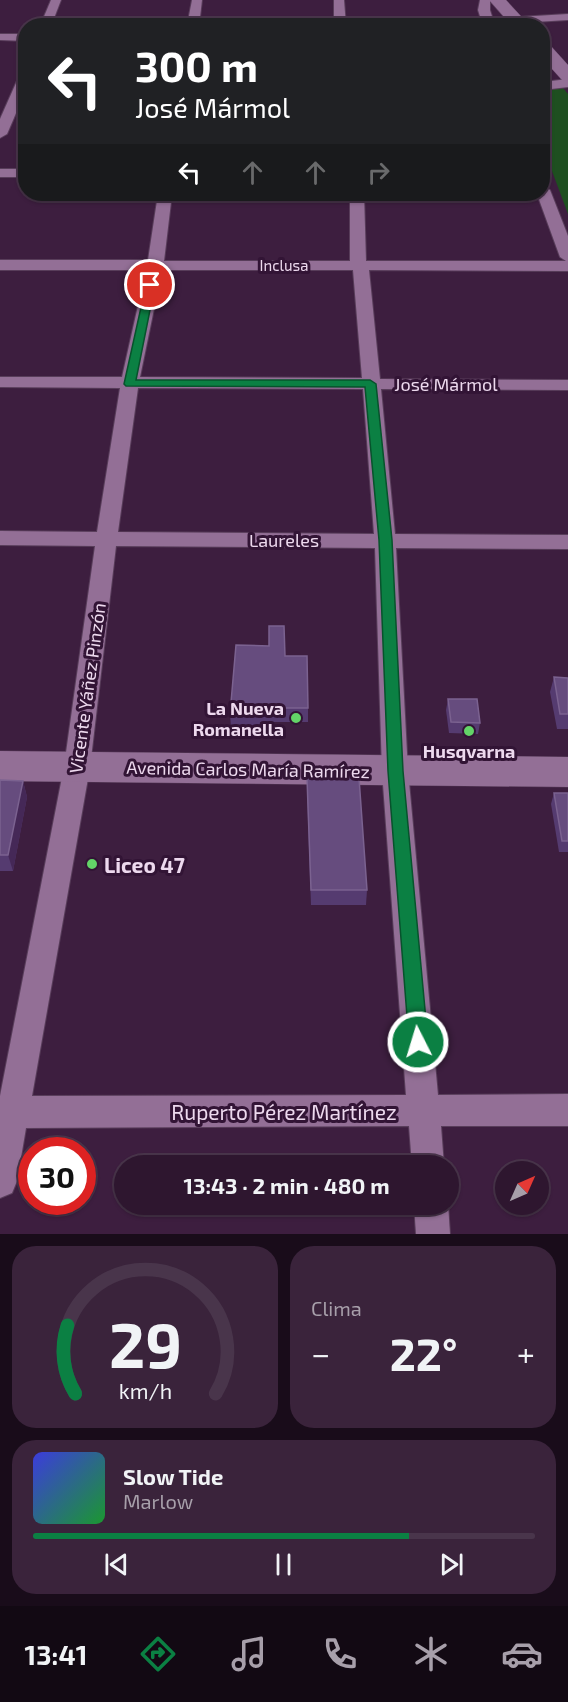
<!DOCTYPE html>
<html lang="es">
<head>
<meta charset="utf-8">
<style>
	:root { --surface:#2e162f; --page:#3a233b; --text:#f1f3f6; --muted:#a79faa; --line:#49354b; --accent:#0b8043 }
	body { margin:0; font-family:"Exo 2",sans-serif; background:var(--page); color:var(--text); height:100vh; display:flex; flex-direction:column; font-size:22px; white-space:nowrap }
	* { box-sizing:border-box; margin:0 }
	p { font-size:20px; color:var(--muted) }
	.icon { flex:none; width:33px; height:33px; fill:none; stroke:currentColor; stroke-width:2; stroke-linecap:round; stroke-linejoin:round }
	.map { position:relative; height:1234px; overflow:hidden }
	.details { display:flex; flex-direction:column; gap:12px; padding:12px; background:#190c1a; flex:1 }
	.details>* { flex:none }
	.top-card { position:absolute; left:18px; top:18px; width:532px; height:183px; border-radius:24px; box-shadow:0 2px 4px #0004,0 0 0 2px var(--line); background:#202124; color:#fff; overflow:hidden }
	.needle { width:39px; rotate:45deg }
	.fabs { position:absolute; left:495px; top:1161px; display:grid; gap:12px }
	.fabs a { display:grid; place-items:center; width:54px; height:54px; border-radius:50%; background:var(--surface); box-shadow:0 2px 4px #0004,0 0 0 2px var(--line); font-size:30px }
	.speed { position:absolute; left:18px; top:1137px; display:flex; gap:12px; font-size:30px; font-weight:700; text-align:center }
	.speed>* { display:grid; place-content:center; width:78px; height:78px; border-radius:50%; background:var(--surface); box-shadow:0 2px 4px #0004,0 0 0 2px var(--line); line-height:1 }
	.speed .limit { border:9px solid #d22; background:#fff; color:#111 }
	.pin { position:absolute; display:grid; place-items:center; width:51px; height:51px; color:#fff; margin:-26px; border:3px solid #fff; border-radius:50%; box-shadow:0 2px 6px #0007 }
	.me { position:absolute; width:66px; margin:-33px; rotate:355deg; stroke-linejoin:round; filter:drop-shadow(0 0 4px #0008) }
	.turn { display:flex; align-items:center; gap:21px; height:126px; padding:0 18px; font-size:27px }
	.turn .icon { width:78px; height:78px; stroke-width:2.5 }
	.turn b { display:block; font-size:42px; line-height:51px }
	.lanes { display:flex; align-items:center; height:57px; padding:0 18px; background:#0003; justify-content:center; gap:30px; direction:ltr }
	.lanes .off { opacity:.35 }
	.big { font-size:45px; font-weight:700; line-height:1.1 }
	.details .widget { flex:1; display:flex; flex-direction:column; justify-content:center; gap:9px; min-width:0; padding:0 21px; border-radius:24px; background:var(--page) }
	.details .dial { align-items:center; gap:0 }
	.dial svg { height:156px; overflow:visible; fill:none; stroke:var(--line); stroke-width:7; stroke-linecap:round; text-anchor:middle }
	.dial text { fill:var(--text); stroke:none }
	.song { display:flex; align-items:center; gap:18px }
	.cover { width:72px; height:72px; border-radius:9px; background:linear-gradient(135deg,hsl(240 70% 55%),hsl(130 70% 35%)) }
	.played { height:6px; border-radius:3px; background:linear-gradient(90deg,var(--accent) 75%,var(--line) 75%) }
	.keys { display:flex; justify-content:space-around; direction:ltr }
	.heat { display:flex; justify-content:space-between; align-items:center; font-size:33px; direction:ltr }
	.details .tiles { flex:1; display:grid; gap:12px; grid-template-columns:1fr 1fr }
	.widget:last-child { grid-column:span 2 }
	.trip { position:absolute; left:114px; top:1155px; width:345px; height:60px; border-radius:30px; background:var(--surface); box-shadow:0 2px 4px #0004,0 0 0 2px var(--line); font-weight:700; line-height:60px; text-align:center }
	.tab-bar { display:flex; height:96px; justify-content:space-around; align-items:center; background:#120913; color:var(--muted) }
	.tab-bar .icon { width:42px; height:42px }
	.tab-bar .selected { color:var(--accent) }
	.tab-bar b { font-size:27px; color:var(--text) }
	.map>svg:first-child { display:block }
</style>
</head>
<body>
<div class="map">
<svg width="568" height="1234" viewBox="0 0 568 1234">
	<rect width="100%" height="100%" fill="#3d1e3f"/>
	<path fill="#1e4f20" d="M 563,88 L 568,94 L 568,214 L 543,147 L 543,90 Z"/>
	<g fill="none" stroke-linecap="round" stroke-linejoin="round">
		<g stroke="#583d5a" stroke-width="2">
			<g id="minor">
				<path d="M 51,0 L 61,0 L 51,26 L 40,26 Z"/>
				<path d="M 192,0 L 202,0 L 199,26 L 187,26 Z"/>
				<path d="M 334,0 L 344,0 L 346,26 L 334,26 Z"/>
				<path d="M 480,0 L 490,0 L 490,10 L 495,26 L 483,26 L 478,10 Z"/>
				<path d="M 568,14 L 568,20 L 518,23 L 512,20 L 518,17 Z"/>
				<path d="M 0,34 L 26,34 L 26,41 L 0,40 Z"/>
				<path d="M 26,70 L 26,90 L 7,134 L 0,138 L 0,119 L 20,74 Z"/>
				<path d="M 568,79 L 568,87 L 543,90 L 543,82 Z"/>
				<rect x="0" y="169" width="26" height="8"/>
				<path d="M 543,186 L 550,190 L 568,236 L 568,271 L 369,270 L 380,379 L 568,380 L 568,390 L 381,389 L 395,534 L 568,535 L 568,549 L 396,548 L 408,771 L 438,1095 L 568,1094 L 568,1126 L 441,1126 L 444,1166 L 412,1166 L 409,1126 L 26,1128 L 17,1181 L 12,1193 L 0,1198 L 0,1096 L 64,767 L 95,546 L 0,545 L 0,531 L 97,532 L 120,388 L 0,387 L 0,377 L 122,377 L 146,270 L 0,270 L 0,260 L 148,260 L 158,194 L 172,194 L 164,261 L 350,261 L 350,194 L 364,194 L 366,261 L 566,261 L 560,257 L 537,194 L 543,194 ZM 162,270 L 353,270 L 362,378 L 140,377 ZM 138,388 L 363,389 L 374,534 L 118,532 ZM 116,546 L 375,548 L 382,771 L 406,1095 L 32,1096 L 90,767 Z"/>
				<path d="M 414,1204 L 448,1204 L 450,1234 L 416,1234 Z"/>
			</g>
		</g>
		<g stroke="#583d5a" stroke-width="1">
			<g id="secondary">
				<path d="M 489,0 L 506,0 L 530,26 L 512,26 Z"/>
				<path d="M 543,43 L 549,44 L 568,65 L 568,81 L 562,80 L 543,59 Z"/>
				<path d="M 0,751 L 568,757 L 568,787 L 0,781 Z"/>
			</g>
		</g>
		<use href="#minor" fill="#936f96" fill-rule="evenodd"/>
		<use href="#secondary" fill="#936f96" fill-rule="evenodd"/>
	</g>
	<g fill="#553b70">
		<path d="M 285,656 L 308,708 L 308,722 L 260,722 L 259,729 L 231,728 L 230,714 Z"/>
		<path d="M 554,677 L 568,678 L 568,729 L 557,729 L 550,692 Z"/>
		<path d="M 448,699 L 480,723 L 478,734 L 449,733 L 446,710 Z"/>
		<path d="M 307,778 L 367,890 L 366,905 L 311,905 L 307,794 Z"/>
		<path d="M 0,780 L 23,781 L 27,797 L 13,871 L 0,871 Z"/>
		<path d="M 554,793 L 568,793 L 568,852 L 559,852 L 551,804 Z"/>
	</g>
	<path fill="#452857" d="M 23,781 L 27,797 L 13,871 L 8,855 Z"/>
	<g fill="#664c7e" stroke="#7b6290" stroke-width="1.5">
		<path d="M 269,626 L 284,626 L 285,656 L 307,656 L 308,708 L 260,708 L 259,716 L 230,714 L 236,645 L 269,646 Z"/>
		<path d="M 554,677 L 568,678 L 568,714 L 560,714 Z"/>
		<path d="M 448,699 L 477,699 L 480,723 L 451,722 Z"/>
		<path d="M 307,778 L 359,778 L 367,890 L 311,890 Z"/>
		<path d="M 0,780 L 23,781 L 8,855 L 0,855 Z"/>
		<path d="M 554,793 L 568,793 L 568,841 L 562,841 Z"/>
	</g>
	<path fill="#0b8043" stroke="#07532c" stroke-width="1.5" d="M 150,282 L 155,285 L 136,380 L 370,380 L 376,384 L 392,540 L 403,771 L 428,1042 L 425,1048 L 418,1051 L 412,1048 L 409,1042 L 388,771 L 379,540 L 365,387 L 126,386 L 124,384 L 146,285 Z"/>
	<g fill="#63d468" stroke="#321435" stroke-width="2">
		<circle cx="296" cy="718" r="6"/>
		<circle cx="469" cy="731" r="6"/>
		<circle cx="92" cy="864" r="6"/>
	</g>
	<g text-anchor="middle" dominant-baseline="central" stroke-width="6" stroke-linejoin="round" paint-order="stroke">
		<g font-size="15" fill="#edd9ee" stroke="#321435">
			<text x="284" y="265">Inclusa</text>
		</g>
		<g font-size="18" fill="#edd9ee" stroke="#321435">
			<text x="446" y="384">José Mármol</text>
			<text x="284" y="540">Laureles</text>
			<text transform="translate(87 688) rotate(-82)">Vicente Yáñez Pinzón</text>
			<text transform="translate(248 769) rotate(1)">Avenida Carlos María Ramírez</text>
		</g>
		<g font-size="18" font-weight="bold" fill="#edd9ee" stroke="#321435" text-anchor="end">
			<text x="284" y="708">La Nueva<tspan x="284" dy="21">Romanella</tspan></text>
			<text x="469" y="751" text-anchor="middle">Husqvarna</text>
		</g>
		<g font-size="21" font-weight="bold" fill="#edd9ee" stroke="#321435" text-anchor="start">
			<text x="104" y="864">Liceo 47</text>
		</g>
		<g font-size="21" fill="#edd9ee" stroke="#321435">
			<text x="284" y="1111">Ruperto Pérez Martínez</text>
		</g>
	</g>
</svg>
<div class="fabs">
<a><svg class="needle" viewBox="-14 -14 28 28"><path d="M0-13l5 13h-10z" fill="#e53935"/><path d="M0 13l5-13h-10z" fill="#a79faa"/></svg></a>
</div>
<div class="speed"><div class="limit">30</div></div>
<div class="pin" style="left:150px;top:285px;background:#d93025"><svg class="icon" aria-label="arrive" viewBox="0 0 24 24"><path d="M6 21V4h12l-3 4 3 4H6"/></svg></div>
<svg class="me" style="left:418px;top:1042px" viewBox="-20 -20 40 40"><circle r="17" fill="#0b8043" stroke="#fff" stroke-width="3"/><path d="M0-11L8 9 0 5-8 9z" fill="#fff"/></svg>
<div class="trip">13:43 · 2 min · 480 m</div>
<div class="top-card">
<div class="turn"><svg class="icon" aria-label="left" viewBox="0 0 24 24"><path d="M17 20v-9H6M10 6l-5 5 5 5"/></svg><div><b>300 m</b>José Mármol</div></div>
<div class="lanes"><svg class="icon" aria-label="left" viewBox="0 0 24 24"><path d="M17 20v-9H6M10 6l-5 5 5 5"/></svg><svg class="icon off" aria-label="ahead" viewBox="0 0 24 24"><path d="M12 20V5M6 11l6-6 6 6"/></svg><svg class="icon off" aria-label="ahead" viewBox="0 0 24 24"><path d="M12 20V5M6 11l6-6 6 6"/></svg><svg class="icon off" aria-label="right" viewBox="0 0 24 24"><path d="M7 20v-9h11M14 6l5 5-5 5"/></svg></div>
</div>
</div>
<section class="details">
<div class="tiles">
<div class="widget dial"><svg viewBox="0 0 100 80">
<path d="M14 69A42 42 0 1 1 86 69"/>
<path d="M14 69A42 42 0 0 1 10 34" stroke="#0b8043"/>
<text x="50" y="56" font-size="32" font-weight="700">29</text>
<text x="50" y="72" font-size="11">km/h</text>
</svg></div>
<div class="widget"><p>Clima</p>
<div class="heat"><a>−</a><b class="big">22°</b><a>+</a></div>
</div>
<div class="widget">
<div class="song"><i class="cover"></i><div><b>Slow Tide</b><p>Marlow</p></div></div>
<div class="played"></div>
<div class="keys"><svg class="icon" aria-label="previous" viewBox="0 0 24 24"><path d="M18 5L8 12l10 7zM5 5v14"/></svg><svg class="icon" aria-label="pause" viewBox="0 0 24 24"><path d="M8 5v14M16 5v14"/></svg><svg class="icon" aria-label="next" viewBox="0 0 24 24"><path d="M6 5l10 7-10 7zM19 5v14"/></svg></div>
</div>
</div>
</section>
<nav class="tab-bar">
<b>13:41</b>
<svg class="icon selected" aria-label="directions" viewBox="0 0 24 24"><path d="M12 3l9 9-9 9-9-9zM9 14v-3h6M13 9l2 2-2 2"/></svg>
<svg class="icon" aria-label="music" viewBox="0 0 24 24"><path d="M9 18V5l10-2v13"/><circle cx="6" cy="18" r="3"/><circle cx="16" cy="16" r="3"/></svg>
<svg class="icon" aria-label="phone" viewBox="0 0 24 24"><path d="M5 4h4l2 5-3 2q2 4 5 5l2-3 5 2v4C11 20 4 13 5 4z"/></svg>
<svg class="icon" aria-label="climate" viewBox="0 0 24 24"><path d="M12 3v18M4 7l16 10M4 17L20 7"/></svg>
<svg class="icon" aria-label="car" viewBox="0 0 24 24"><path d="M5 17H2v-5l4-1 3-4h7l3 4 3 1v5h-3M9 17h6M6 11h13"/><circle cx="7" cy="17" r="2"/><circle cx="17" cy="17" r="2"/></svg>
</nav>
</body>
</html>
